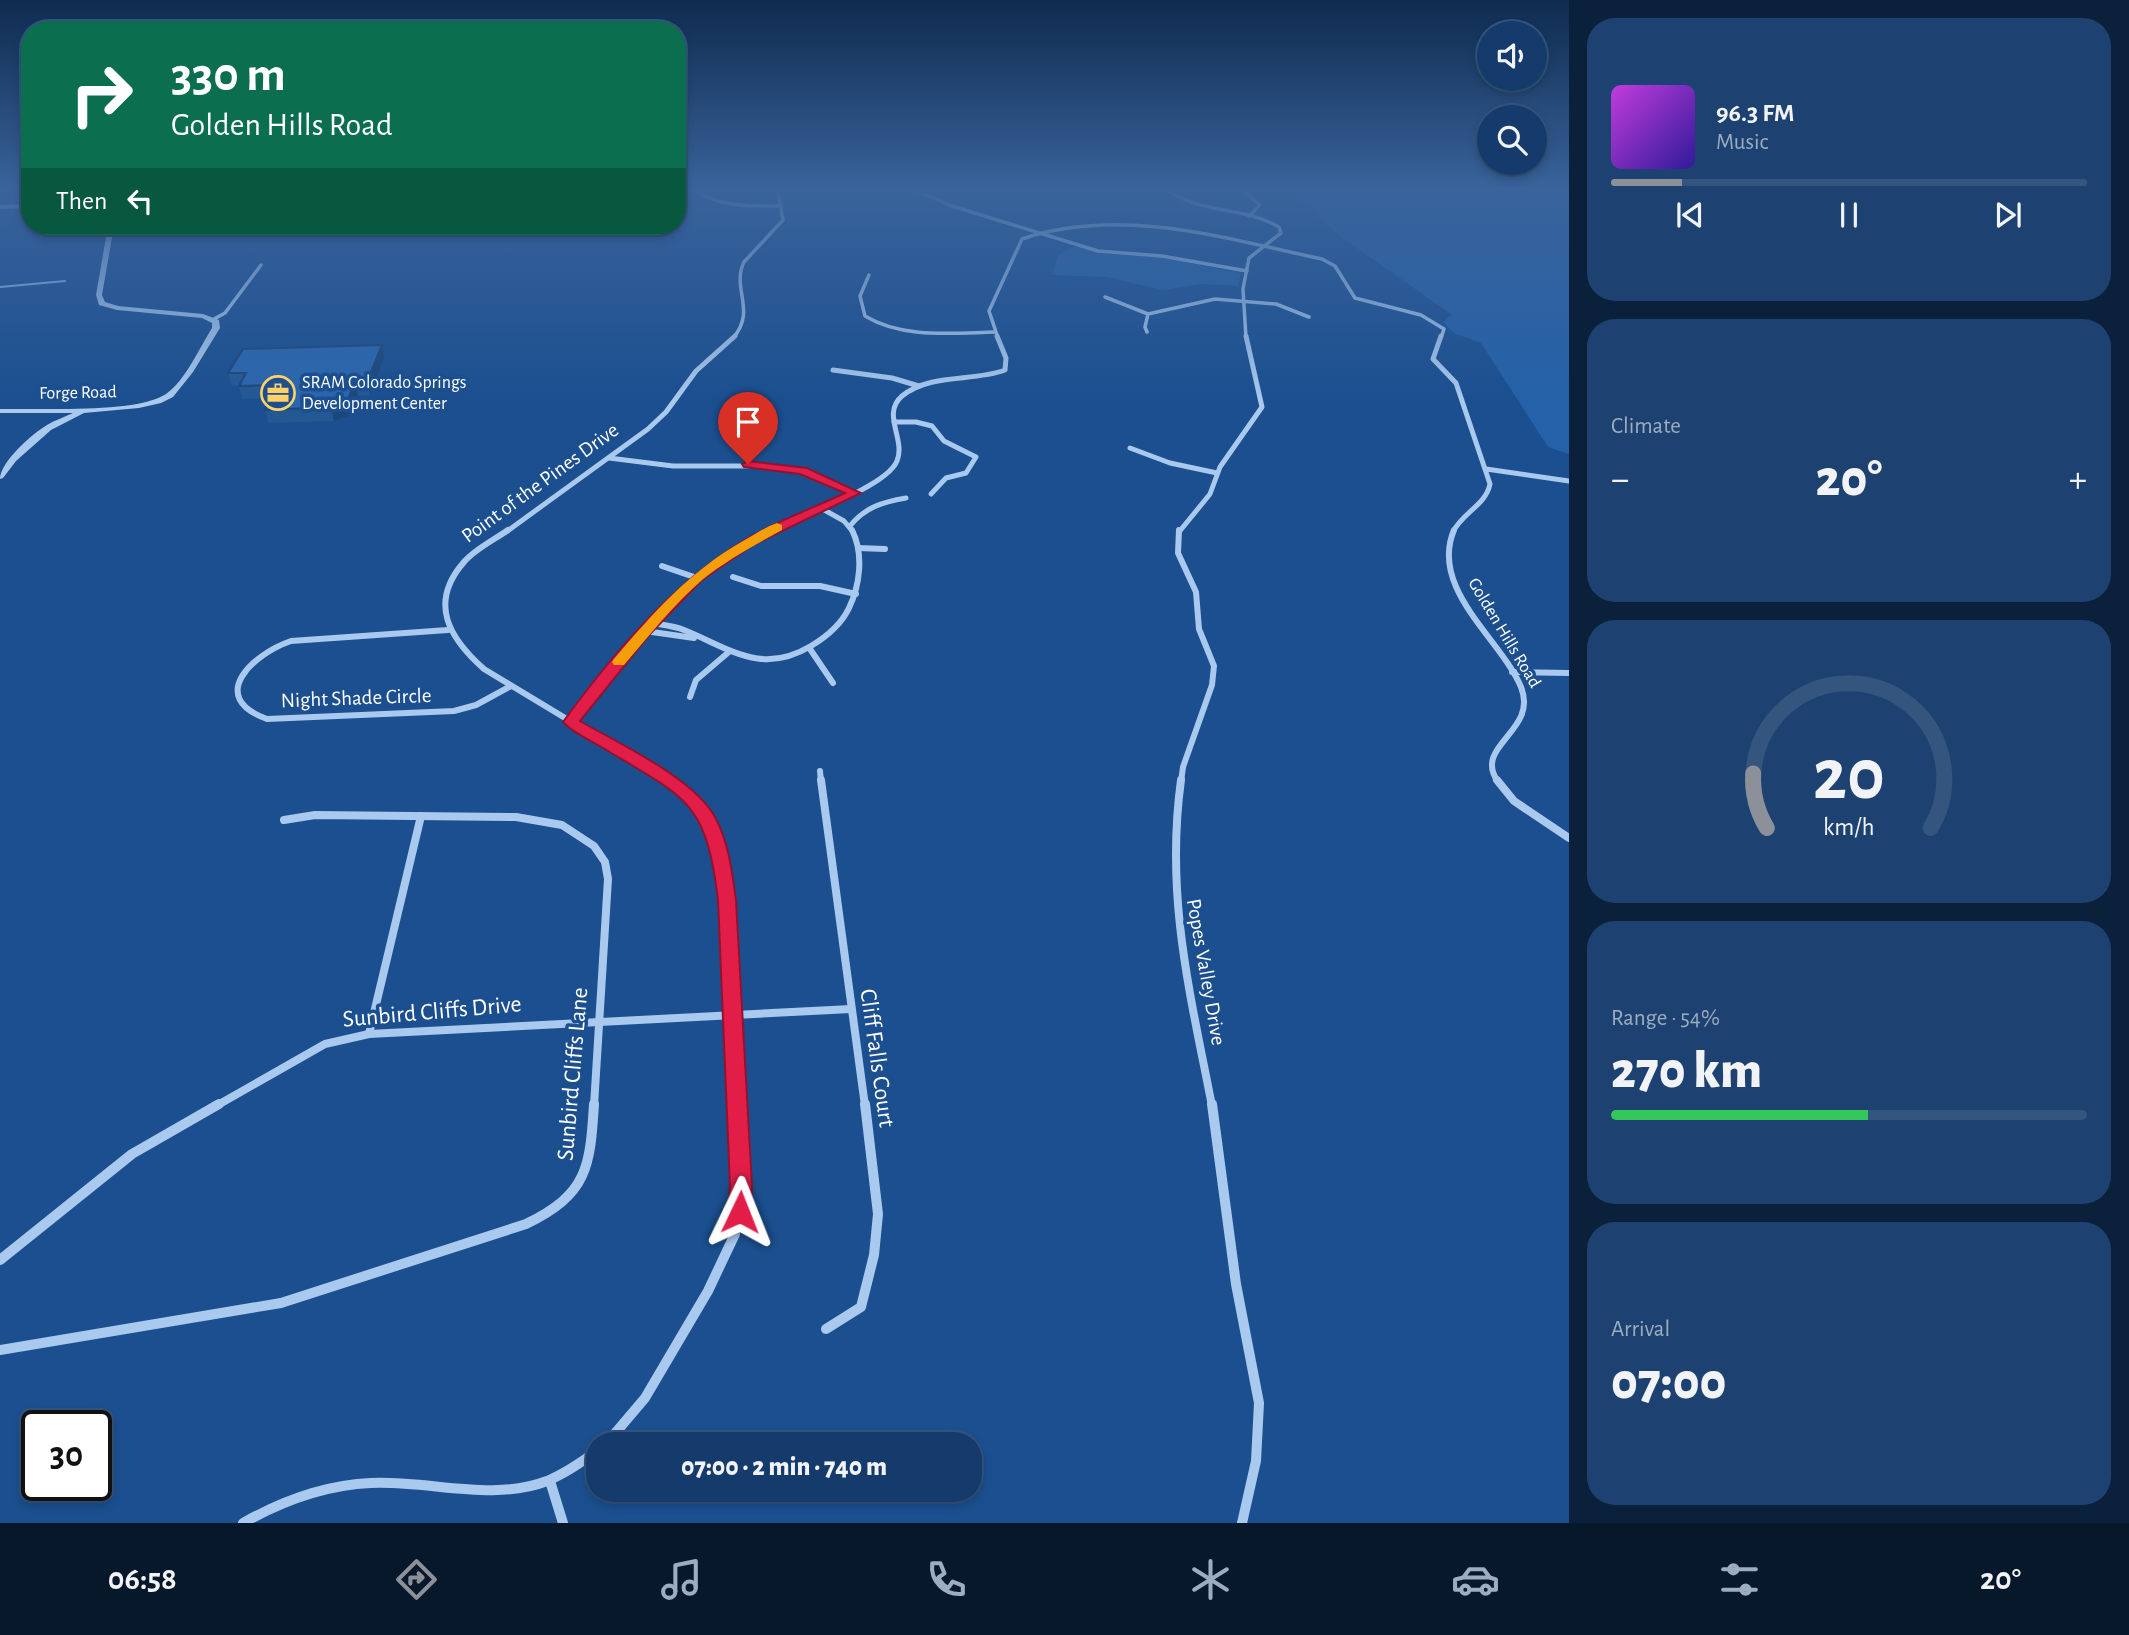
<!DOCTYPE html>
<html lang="en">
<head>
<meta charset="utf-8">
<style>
	:root { --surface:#143b6b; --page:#1d4271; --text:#f1f3f6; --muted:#9dadc1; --line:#33557e; --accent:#8c9099 }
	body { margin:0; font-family:"Alegreya Sans",sans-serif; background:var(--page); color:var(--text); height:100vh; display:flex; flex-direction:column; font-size:26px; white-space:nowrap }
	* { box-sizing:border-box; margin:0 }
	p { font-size:23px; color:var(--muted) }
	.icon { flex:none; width:38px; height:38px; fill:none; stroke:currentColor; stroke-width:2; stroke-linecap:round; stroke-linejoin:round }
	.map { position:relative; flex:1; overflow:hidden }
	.side { display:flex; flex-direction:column; gap:18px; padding:18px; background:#0b203b; width:560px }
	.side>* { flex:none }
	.hud { position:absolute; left:21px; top:21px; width:665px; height:214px; border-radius:28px; box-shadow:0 4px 10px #0003,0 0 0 2px var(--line); background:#0b6e4f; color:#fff; overflow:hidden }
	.buttons { position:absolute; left:1477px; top:21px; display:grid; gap:14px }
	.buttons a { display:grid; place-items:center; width:70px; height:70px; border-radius:50%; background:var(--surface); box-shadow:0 4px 10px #0003,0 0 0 2px var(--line); font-size:35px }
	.speed { position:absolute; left:21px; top:1410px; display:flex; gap:14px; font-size:35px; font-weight:700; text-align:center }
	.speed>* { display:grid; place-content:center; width:91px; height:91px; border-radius:50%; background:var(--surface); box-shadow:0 4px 10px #0003,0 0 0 2px var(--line); line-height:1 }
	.speed .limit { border:4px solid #111; border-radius:10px; background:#fff; color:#111 }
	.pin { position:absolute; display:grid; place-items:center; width:60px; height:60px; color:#fff; margin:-72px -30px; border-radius:50% 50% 50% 0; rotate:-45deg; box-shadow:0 0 7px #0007 }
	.pin .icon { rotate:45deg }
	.me { position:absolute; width:77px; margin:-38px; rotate:2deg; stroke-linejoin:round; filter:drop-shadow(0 0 5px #0008) }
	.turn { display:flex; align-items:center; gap:24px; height:147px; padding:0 35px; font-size:32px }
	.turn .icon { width:91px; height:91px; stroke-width:2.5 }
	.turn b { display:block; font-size:49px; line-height:60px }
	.then { display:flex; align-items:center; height:66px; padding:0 35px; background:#0003; gap:14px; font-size:26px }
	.big { font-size:52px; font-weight:800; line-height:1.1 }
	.side .card { flex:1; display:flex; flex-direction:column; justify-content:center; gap:10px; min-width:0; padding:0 24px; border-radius:28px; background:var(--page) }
	.side .dial { align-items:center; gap:0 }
	.dial svg { height:182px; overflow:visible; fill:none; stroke:var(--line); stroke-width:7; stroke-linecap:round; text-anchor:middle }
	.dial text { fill:var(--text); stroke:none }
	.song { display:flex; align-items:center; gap:21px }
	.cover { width:84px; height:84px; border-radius:10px; background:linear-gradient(135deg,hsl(290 70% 55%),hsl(250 70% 35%)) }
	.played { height:7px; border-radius:4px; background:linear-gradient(90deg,var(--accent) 15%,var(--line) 15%) }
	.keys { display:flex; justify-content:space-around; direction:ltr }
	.heat { display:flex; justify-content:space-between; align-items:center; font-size:38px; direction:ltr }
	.charge { height:10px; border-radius:5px; background:linear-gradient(90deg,#34c759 54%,var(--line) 0) }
	.trip { position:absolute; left:586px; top:1432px; width:396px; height:70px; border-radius:28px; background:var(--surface); box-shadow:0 4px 10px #0003,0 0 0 2px var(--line); font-weight:800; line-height:70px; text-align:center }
	.dock { display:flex; height:112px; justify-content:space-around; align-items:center; background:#08182b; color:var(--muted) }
	.dock .icon { width:49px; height:49px }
	.dock .active { color:var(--accent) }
	.dock b { font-size:32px; color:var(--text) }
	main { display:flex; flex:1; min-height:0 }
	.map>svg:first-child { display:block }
</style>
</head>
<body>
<main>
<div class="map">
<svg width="1569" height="1523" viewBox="0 0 1569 1523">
	<rect width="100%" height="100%" fill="#1b4f8f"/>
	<g fill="#2461a8">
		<path d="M 1285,187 L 1569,187 L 1569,454 L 1548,447 L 1481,343 L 1454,333 L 1443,322 L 1452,315 L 1340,236 Z"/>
		<path d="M 1077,246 L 1105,254 L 1159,257 L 1241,273 L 1238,286 L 1201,284 L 1163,290 L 1106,277 L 1052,275 L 1059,254 Z"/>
	</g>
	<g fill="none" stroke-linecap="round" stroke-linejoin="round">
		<path stroke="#9cc4f0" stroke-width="2" d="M 0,287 L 65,281"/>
		<g stroke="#a9c9ee" stroke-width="3.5">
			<path d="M 691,187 C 717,208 750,206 781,206"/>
			<path d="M 908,187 L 952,206 L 1098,251 L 1162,256 L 1247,271"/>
			<path d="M 1163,187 C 1198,215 1242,205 1279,227 L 1281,233 L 1249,258 L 1243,289 L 1246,338"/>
			<path d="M 1239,187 L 1260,205 L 1249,216"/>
			<path d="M 869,275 L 860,296 L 865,316 C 903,339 952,333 995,332"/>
			<path d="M 1105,297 L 1148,314"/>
			<path d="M 214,319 L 225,313 L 261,265"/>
			<path d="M 1147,332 L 1145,327 L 1148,314 L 1215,299 L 1276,304 L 1309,317"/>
			<path d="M 733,338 C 757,311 731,288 744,262 L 783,220 L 777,187"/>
			<path d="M 998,338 L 989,311 L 1022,239 C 1121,206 1224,238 1322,259 L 1335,266 L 1355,298 L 1421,315 L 1444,329 L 1441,338"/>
		</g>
		<g stroke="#a9c9ee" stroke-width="5">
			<path d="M 1441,336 L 1433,359 L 1456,383 L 1490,484 C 1486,505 1462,513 1453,532"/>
			<path d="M 833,370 L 892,378 L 919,386"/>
			<path d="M 894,422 L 916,422 L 932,426 L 944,441 L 976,457 L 966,473 L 946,478 L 931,494"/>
			<path d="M 1130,448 L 1170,463 L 1217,473"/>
			<path d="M 609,458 L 673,466 L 763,466 L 793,470 L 823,478 L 855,493"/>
			<path d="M 1486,469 L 1569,481"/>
			<path d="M 819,507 L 844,521 L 853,532"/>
			<path d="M 850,526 C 865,507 883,502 906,498"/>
			<path d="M 506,532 L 648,429 L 666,412 L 696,371 L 735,336"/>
			<path d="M 767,532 C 796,517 886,488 897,461 C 906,439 881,414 902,396 C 930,373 973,382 1005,370 L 1006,358 L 997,336"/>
			<path d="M 1179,532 L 1210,494 L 1220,467 L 1262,407 L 1246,336"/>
		</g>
		<g stroke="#a9c9ee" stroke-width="6">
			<path d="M 508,530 C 494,540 475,549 464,562 C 428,603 449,638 484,669 L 671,782"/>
			<path d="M 1179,530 L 1178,553 L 1196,592 L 1199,629 L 1214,666 L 1212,685 L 1183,767 L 1181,782"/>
			<path d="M 1454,530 C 1429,589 1501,639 1521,687 C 1539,732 1472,745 1498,782"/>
			<path d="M 858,548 L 885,549"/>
			<path d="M 662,566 L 697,578"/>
			<path d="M 733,577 L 761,586 L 820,586 L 856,594"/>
			<path d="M 652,623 C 663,625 674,626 684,630 C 729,648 761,676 811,646 C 826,637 841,625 849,608 C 860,585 864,554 852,530"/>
			<path d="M 448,630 L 291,641 C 253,654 206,697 267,719 L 454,711 L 476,705 L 511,686"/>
			<path d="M 645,631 L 694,638"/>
			<path d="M 810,649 L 833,683"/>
			<path d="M 1512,672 L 1569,673"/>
			<path d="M 690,697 L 696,680 L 730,651"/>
			<path d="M 571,722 C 630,649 685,573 771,530"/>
			<path d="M 820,771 L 821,782"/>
		</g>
		<g stroke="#a9c9ee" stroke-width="8">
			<path d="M 668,780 C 705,803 716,834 725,875 L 737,1106"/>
			<path d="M 821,780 L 865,1106"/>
			<path d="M 1181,780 C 1165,896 1190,993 1212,1106"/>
			<path d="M 1497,780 L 1514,801 L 1569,838"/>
			<path d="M 284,820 L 315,815 L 516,817 L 562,825 L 594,846 L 605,862 L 608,879 L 594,1106"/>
			<path d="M 369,1034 L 421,816"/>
			<path d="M 216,1106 L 325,1044 L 369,1034 L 851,1009"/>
		</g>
		<g stroke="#a9c9ee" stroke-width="10">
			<path d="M 1212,1104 L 1236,1284 L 1259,1403 L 1256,1461 L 1242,1523"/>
			<path d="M 0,1260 L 132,1154 L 219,1104"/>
			<path d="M 826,1329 L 861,1307 L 874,1255 L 878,1214 L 865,1104"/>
			<path d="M 0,1350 L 281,1303 L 526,1224 C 588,1194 590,1167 594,1104"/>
			<path d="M 606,1444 L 645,1398 L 708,1291 L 735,1234 L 741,1187 L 737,1104"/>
			<path d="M 550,1481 L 563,1523"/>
			<path d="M 243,1523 C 282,1501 325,1485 371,1483 C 428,1480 493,1502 547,1481 C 566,1473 582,1462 598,1450"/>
		</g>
		<g fill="#a9c9ee" fill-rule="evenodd">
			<path d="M 30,204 L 30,208 L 0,209 L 0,205 Z"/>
			<path d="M 108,226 L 114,226 L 102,295 L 105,302 L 118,306 L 203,314 L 219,320 L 220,328 L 193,372 L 173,397 L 161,403 L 139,408 L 84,413 L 51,430 L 16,461 L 3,478 L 0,479 C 0,462 32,434 47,425 C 55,420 65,417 73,413 L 0,413 L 0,409 C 38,408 136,414 166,394 C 185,381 200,347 212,328 L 212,323 L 202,318 L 117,310 L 99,305 L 96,295 Z"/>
		</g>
	</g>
	<path fill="#245895" d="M 384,358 L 370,395 L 358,396 L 350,415 L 334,421 L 268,423 L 265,410 L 271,398 L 242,399 L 239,386 L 232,386 L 228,373 Z"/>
	<g fill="#1d4779">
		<path d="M 382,345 L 384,358 L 370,395 L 367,382 Z"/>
		<path d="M 355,382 L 358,396 L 350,415 L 334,421 L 331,407 Z"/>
	</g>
	<path fill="#2a66ad" stroke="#1d4779" stroke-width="2" d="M 382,345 L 367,382 L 355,382 L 347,402 L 331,407 L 265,410 L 278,385 L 239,386 L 246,373 L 228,373 L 243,349 Z"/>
	<linearGradient id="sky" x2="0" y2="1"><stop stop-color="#0f2b4f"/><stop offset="0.47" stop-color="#39639b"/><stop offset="1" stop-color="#39639b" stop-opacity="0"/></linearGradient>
	<rect width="1569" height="401" fill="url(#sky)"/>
	<path fill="#e11d48" stroke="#92132f" stroke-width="2" d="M 748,461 L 807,468 L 861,493 L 753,545 L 702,580 L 650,634 L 580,721 C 618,743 694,778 715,817 C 729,843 732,871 736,900 L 752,1186 L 751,1212 L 748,1219 L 740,1222 L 732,1219 L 728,1212 L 730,1186 L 718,900 C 706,802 688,799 608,751 C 594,742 574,734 563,722 C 610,657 674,582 743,541 C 774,522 811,509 845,493 L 800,474 L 744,467 L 742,464 Z"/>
	<path fill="#f59e0b" d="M 777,523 L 782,525 L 782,530 C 755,545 727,560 702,580 C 673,605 649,636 624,665 L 614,665 L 612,662 L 614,659 C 653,613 690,571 743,541 C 754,535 765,527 777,523 Z"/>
	<defs>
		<g id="office-ring" transform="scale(1.75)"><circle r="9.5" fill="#1b4f8f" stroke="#ffd166" stroke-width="1.5"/><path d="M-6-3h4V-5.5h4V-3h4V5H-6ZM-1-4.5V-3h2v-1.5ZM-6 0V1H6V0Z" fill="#ffd166"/></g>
	</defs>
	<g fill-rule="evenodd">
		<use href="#office-ring" x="278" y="393"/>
	</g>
	<g text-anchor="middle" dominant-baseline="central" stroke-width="7" stroke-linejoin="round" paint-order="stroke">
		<g font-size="18" fill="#fff" stroke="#1b4f8f" text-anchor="start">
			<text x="302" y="383">SRAM Colorado Springs<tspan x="302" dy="21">Development Center</tspan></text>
		</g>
		<g font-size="18" fill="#fff" stroke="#1b4f8f">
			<text transform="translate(78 393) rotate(-1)">Forge Road</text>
			<text transform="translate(1504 633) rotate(59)">Golden Hills Road</text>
		</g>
		<g font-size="21" fill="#fff" stroke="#1b4f8f">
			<text transform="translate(540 483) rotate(-36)">Point of the Pines Drive</text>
			<text transform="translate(356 698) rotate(-2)">Night Shade Circle</text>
			<text transform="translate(1206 972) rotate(80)">Popes Valley Drive</text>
		</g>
		<g font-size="24" fill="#fff" stroke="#1b4f8f">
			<text transform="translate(432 1012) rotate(-5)">Sunbird Cliffs Drive</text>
			<text transform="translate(877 1058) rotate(82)">Cliff Falls Court</text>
			<text transform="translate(573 1074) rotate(-85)">Sunbird Cliffs Lane</text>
		</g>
	</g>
</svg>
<div class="buttons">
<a><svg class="icon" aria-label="sound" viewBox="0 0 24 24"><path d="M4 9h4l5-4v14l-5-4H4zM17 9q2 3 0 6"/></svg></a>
<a><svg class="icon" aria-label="search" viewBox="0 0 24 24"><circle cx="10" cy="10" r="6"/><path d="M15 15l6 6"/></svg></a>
</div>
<div class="speed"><div class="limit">30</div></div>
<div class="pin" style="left:748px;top:464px;background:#d93025"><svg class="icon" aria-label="arrive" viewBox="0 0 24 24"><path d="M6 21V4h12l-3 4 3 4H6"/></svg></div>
<svg class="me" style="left:740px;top:1212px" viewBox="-20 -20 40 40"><path d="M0-17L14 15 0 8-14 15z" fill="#e11d48" stroke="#fff" stroke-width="4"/></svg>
<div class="trip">07:00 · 2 min · 740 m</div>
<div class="hud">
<div class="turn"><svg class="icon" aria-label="right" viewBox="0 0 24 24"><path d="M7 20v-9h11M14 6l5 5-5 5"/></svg><div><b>330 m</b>Golden Hills Road</div></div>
<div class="then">Then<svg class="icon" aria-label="left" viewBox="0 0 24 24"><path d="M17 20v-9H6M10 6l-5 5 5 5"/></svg></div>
</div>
</div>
<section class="side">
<div class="card">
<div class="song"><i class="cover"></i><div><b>96.3 FM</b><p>Music</p></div></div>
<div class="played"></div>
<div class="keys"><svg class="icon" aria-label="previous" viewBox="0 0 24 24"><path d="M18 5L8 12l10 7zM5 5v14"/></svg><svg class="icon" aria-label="pause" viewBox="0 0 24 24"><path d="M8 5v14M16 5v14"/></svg><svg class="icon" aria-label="next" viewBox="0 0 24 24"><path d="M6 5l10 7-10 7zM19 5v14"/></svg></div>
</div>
<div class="card"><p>Climate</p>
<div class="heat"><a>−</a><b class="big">20°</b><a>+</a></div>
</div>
<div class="card dial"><svg viewBox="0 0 100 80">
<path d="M14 69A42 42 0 1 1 86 69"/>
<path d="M14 69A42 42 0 0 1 8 45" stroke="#8c9099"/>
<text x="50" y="56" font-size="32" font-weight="700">20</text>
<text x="50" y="72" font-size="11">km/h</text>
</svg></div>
<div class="card"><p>Range · 54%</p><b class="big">270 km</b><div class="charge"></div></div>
<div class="card"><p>Arrival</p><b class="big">07:00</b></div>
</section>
</main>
<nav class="dock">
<b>06:58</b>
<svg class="icon active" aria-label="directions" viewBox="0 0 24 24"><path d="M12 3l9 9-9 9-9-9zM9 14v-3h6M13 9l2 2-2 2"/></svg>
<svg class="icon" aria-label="music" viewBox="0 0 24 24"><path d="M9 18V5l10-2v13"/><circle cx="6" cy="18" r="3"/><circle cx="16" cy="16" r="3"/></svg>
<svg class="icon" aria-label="phone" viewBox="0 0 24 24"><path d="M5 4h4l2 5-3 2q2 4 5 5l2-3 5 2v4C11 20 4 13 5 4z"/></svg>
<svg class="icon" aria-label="climate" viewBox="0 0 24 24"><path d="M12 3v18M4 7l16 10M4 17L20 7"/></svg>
<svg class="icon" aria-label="car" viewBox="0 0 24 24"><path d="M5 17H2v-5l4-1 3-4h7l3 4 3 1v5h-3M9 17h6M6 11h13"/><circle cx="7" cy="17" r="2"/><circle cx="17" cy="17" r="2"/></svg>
<svg class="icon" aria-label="filters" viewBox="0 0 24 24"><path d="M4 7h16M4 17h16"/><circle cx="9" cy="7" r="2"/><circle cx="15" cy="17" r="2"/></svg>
<b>20°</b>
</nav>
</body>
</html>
